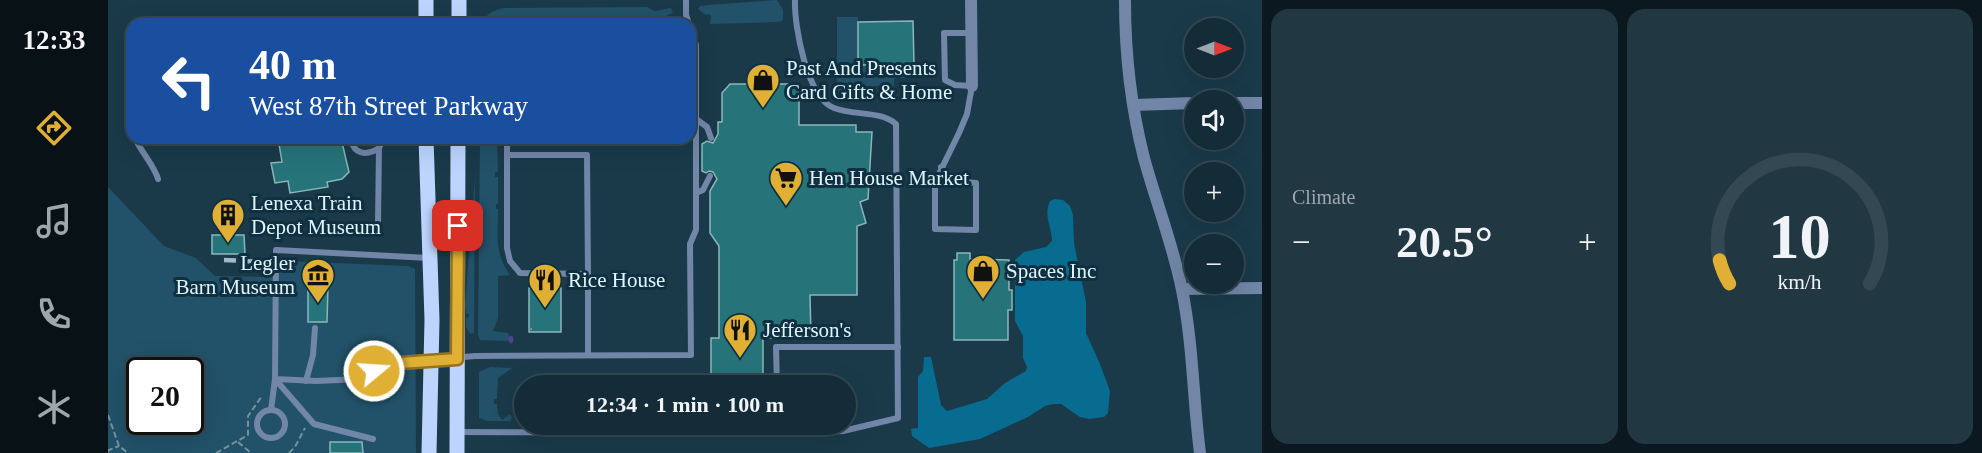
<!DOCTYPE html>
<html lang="en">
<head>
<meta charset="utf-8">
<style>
	:root { --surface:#142c38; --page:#213843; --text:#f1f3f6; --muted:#9da7ae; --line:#334853; --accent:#e0b034 }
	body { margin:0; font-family:Georgia,serif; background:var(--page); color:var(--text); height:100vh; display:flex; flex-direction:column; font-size:22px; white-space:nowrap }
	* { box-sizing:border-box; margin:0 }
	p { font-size:20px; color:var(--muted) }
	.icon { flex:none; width:33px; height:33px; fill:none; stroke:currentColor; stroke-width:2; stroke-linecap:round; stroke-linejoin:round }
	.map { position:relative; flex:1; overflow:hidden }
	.side { display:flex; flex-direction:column; gap:9px; padding:9px; background:#0b181f; width:720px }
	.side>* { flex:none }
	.hud { position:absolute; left:18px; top:18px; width:570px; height:126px; border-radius:18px; box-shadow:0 6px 24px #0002,0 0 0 2px var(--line); background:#1a4fa0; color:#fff; overflow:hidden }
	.needle { width:39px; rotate:90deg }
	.buttons { position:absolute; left:1076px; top:18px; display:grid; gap:12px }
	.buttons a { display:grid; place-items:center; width:60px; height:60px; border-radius:50%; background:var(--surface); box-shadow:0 6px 24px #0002,0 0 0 2px var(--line); font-size:30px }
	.speed { position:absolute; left:18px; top:357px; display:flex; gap:12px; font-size:30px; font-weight:700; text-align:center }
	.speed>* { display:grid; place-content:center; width:78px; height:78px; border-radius:50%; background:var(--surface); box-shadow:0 6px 24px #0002,0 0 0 2px var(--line); line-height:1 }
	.speed .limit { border:3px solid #111; border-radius:9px; background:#fff; color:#111 }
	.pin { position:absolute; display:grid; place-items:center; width:51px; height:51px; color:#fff; margin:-26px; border-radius:12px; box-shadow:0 3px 9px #0006 }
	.me { position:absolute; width:66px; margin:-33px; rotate:72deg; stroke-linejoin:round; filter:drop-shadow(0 0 4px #0008) }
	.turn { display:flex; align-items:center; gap:21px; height:126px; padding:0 24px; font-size:27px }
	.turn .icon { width:78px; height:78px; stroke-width:2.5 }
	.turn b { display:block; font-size:42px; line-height:51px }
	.big { font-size:45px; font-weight:800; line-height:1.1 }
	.side .tile { flex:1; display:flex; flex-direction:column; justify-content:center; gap:9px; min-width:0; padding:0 21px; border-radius:18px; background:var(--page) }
	.side .dial { align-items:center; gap:0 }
	.dial svg { height:156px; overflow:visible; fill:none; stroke:var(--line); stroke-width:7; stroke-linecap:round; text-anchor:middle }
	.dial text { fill:var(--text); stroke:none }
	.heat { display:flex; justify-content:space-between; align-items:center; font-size:33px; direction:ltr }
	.side .tiles { flex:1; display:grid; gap:9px; grid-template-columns:repeat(2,1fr) }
	.trip { position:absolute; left:406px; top:375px; width:342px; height:60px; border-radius:30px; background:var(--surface); box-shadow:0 6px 24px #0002,0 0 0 2px var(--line); font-weight:800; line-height:60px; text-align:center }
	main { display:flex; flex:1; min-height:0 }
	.tabs { display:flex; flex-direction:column; width:108px; justify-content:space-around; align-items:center; background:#081216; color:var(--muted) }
	.tabs .icon { width:42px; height:42px }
	.tabs .current { color:var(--accent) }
	.tabs b { font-size:27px; color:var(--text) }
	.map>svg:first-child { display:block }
</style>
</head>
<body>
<main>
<nav class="tabs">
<b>12:33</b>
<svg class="icon current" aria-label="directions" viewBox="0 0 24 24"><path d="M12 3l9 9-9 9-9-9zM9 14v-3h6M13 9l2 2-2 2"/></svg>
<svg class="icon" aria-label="music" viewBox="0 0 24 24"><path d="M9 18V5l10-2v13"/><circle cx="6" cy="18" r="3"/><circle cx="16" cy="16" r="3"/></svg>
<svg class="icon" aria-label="phone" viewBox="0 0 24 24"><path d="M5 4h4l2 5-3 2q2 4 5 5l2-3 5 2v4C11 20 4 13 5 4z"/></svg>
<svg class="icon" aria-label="climate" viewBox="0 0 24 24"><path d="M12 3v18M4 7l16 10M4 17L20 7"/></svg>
</nav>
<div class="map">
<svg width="1154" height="453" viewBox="0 0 1154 453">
	<rect width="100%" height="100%" fill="#1a3a4a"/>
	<g fill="#215269" fill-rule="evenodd">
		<path d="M 669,0 L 675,10 L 675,20 L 671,22 L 602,24 L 603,15 L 596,14 L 590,9 L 592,6 L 600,5 Z"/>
		<path d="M 539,7 L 547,11 L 563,8 L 565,13 L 558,16 L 549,24 L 374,24 C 377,14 386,10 396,8 Z"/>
		<path d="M 729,17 L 750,17 L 750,65 L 798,64 L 799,78 L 786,78 L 786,86 L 766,86 L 766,93 L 729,93 Z"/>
		<path d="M 372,138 L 389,138 L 390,172 L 387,172 L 387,177 L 390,177 L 390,204 L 388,204 L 388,209 L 390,209 C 390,236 386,253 402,275 L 390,276 L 390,318 L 385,331 L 400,333 L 402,341 L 372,340 L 370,335 Z"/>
		<path d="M 367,178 L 366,333 L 362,334 L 358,327 L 358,318 L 361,317 L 361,314 L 358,314 L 357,305 Z"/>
		<path d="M 0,187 L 56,246 L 88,258 L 107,276 L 156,277 L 157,266 L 180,261 L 300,266 L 307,269 L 308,453 L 0,453 ZM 32,370 L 82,370 L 82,422 L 32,422 Z"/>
		<path d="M 382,367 L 404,368 L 390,378 L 389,399 L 386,399 L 386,404 L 389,404 L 390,414 L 394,420 L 402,414 L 404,418 L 402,421 L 380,421 L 371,418 L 371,372 Z"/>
	</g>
	<path fill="#086b90" d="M 947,199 L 955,200 L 962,206 L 965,215 L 966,243 L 978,302 L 978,333 L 992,364 L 1002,391 L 1000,413 L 996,417 L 981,419 L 972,417 L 953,404 L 946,404 L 937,406 L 920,417 L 872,439 L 821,448 L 804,436 L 803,429 L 810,428 L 810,377 L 815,371 L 816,357 L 823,357 L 833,405 L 839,411 L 879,399 L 897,383 L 918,371 L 919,367 L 915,358 L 915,336 L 907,321 L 907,260 L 916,252 L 938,247 L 944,241 C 944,226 935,216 942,201 Z"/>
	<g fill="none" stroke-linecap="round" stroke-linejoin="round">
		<path stroke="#51408d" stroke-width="4.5" d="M 403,341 L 403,338"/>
	</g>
	<g fill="#26747a" stroke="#8ab6ba" stroke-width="1.5">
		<path d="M 805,21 L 806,64 L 750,65 L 750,22 Z"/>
		<path d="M 622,84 L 691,84 L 691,125 L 748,125 L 748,132 L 764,132 L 760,199 L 752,202 L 758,223 L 749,226 L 749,295 L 702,295 L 703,337 L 655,338 L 655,381 L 603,382 L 603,338 L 611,338 L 611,246 L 602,233 L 602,191 L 609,179 L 605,172 L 601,171 L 598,173 L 594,171 L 594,144 L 599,141 L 605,143 L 610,134 L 610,122 L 614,122 L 614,93 Z"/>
		<path d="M 170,138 L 233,138 L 241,172 L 234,179 L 219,182 L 220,187 L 182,193 L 180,181 L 167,183 L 163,163 L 174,162 Z"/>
		<path d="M 104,235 L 136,235 L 137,254 L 104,254 Z"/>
		<path d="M 849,253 L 862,253 L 862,259 L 901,260 L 901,290 L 904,290 L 904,310 L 900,310 L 900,340 L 846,340 L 846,260 L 849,260 Z"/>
		<path d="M 200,286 L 220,286 L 219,322 L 200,322 Z"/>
		<rect x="421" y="288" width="32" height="44"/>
		<path d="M 222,442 L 254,442 L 255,453 L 222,453 Z"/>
	</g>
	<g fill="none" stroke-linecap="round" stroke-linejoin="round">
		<g stroke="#76909e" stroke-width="2" stroke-dasharray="6 3" stroke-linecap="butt">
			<path d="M 298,24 L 298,22"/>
			<path d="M 421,329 L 424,329"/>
			<path d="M 0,415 L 11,446 L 20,453"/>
			<path d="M 130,442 L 143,453"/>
			<path d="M 0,452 L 1,450 L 11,446"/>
			<path d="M 108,453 L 140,435 L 140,416 L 154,396"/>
			<path d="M 181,453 L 187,447 L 197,428"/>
		</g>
		<g stroke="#7286a7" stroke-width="6">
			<path d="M 578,0 L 578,15 L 581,24"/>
			<path d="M 19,94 L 20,119 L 24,129"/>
			<path d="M 588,119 L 599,127 L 603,138"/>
			<path d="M 27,138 C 33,152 46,165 50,179"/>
			<path d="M 243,138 C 245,155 259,156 271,148"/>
			<path d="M 399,138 L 399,248 L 402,261 L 412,273 L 480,274 L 480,355"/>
			<path d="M 399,155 L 479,155 L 480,274"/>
			<path d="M 833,167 C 845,181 850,182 868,183 L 868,230 L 827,229 L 827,182 L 851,133 L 859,114 L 864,86 L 847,85 L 837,80 L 836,33 L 864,33"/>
			<path d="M 588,193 L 595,190 L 602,176"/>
			<path d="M 270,222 L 271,148 L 276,138"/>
			<path d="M 321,258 L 168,250 L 167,379 L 208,381 L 254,379 L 278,364 L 367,356 L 583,355 L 582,244 L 588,230 L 588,45 L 582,27"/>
			<path d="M 167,379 L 206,424 L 265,439"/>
			<path d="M 198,381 L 205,355 L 207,328"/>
			<path d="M 669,386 L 668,347 L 790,347"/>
			<path d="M 163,410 L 167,379"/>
			<circle cx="163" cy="424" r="14"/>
			<path d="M 350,432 L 707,433 L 735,431 L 790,418 L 788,124 C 771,110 746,116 726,108 C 699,98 686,26 687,0"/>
		</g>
		<g stroke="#7286a7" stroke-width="12">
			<path d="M 863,0 L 864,86"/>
			<path d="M 1017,0 C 1017,53 1023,107 1036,158 C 1048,202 1065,245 1074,290 C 1085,343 1085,399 1092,453"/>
			<path d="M 1125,103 L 1154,103"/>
			<path d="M 1026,105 L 1086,103"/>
			<path d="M 1074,289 L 1154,288"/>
		</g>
		<g stroke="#bdd5fe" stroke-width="15">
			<path d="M 318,24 L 318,0"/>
			<path d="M 351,24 L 351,0"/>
			<path d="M 318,138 L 324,320 L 321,453"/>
			<path d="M 349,453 L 350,138"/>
		</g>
		<path stroke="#a3bac6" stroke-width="4.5" stroke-dasharray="12 6" stroke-linecap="butt" d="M 116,260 L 176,263"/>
	</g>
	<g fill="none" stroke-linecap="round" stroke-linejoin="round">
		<g stroke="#927222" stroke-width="15">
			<path id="route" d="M 266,371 L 278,364 L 349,359 L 350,226"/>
		</g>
		<use href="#route" stroke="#e0b034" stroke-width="10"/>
	</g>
	<defs>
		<g id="shop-pin" transform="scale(1.725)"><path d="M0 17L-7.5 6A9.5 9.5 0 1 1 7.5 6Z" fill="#e0b034" stroke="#0f3040"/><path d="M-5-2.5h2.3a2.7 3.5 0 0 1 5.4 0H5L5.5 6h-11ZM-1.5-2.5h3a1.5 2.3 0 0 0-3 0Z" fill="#111"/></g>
		<g id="supermarket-pin" transform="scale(1.725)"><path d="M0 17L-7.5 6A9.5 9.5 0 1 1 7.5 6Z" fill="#e0b034" stroke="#0f3040"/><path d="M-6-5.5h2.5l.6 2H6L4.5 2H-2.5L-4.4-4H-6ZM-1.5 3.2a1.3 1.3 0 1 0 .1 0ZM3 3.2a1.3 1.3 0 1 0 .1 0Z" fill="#111"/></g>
		<g id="building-pin" transform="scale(1.725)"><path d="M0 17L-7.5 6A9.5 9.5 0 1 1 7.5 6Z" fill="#e0b034" stroke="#0f3040"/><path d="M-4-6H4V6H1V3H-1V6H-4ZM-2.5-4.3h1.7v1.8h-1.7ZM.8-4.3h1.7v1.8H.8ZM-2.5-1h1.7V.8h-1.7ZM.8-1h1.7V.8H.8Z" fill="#111"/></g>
		<g id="museum-pin" transform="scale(1.725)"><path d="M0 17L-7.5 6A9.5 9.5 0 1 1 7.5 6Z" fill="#e0b034" stroke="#0f3040"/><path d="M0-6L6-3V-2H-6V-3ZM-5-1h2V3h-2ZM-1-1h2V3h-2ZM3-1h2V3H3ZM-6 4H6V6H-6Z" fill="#111"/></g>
		<g id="restaurant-pin" transform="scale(1.725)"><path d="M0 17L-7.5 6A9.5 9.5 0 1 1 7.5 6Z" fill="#e0b034" stroke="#0f3040"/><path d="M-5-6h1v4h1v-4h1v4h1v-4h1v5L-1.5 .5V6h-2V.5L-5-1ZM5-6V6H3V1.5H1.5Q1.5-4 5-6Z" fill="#111"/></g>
	</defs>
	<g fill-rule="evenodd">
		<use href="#shop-pin" x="655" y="80"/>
		<use href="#supermarket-pin" x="678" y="178"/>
		<use href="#building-pin" x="120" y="215"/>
		<use href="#shop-pin" x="875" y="271"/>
		<use href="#museum-pin" x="210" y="275"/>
		<use href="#restaurant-pin" x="437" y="280"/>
		<use href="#restaurant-pin" x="632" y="330"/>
	</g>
	<g text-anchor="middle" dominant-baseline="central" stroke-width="6" stroke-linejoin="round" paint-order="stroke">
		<g font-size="21" fill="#e1f4fe" stroke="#0f3040" text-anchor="start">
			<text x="678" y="68">Past And Presents<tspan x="678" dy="24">Card Gifts &amp; Home</tspan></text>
			<text x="701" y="178">Hen House Market</text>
			<text x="143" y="203">Lenexa Train<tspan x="143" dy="24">Depot Museum</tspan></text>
			<text x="187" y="263" text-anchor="end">Legler<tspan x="187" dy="24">Barn Museum</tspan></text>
			<text x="898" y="271">Spaces Inc</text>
			<text x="460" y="280">Rice House</text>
			<text x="655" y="330">Jefferson's</text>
		</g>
	</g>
</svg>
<div class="buttons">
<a><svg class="needle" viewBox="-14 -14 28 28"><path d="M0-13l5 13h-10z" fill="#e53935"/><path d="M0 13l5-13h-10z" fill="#9da7ae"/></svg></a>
<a><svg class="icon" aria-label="sound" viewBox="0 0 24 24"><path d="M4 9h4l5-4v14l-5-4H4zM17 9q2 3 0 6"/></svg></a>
<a>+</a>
<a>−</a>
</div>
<div class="speed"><div class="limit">20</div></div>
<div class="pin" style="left:350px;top:226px;background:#d93025"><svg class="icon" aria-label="arrive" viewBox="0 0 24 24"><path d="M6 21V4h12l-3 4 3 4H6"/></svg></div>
<svg class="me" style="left:266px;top:371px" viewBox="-20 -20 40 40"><circle r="17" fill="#e0b034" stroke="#fff" stroke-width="3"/><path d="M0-11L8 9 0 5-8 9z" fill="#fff"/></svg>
<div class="trip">12:34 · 1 min · 100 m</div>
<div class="hud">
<div class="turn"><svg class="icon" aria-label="left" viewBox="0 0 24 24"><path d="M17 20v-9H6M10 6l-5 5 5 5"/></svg><div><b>40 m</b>West 87th Street Parkway</div></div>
</div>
</div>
<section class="side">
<div class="tiles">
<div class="tile"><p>Climate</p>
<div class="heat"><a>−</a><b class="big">20.5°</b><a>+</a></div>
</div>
<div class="tile dial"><svg viewBox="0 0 100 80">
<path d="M14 69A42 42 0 1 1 86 69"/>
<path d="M14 69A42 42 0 0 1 9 57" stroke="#e0b034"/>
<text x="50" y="56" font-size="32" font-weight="700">10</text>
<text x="50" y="72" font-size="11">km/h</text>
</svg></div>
</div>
</section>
</main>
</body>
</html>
